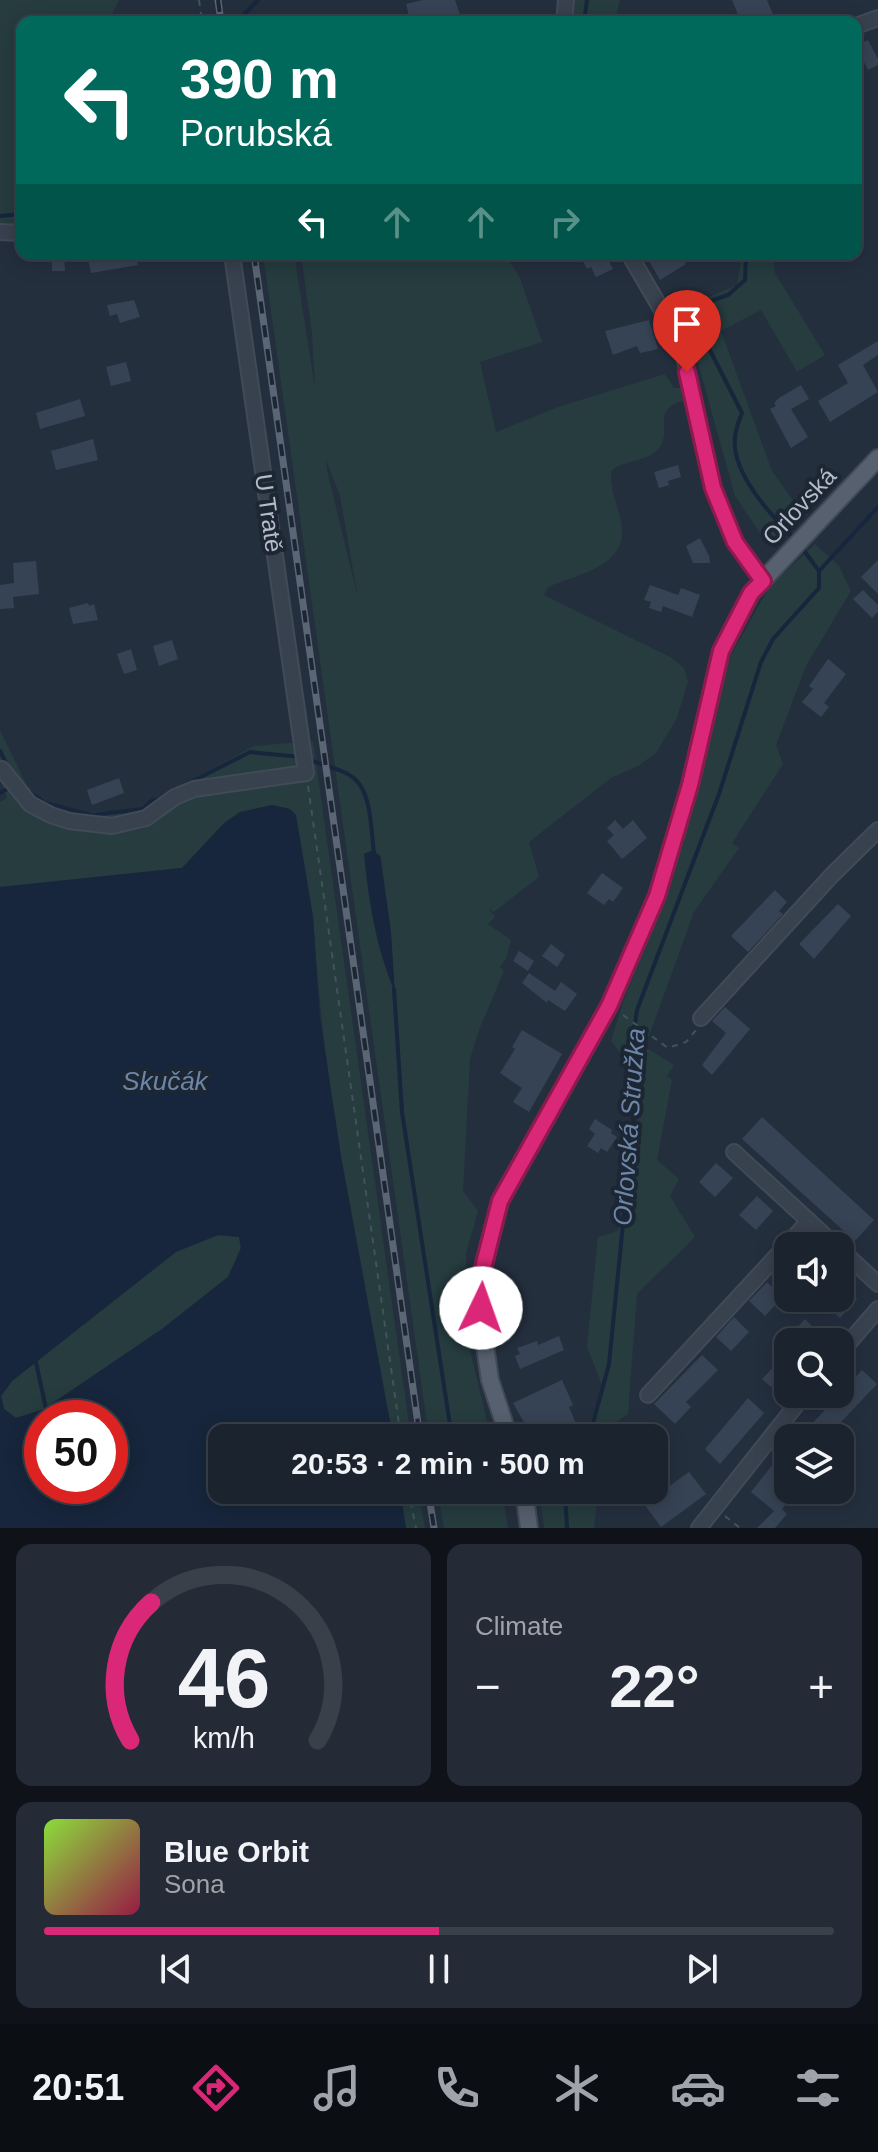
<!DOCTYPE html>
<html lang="en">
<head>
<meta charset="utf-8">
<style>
	:root { --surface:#1b232e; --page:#242b36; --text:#f1f3f6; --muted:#a0a4aa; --line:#39404a; --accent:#db2777 }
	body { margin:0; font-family:Helvetica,sans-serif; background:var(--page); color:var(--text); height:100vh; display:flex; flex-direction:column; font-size:30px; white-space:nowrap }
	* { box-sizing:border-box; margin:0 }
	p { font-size:26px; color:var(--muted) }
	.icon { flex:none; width:44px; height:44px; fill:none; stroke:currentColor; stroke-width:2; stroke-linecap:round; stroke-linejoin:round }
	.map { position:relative; height:1528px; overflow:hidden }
	.drawer { display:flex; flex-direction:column; gap:16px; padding:16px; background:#0f1319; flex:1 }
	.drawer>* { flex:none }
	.banner { position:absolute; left:16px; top:16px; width:846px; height:244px; border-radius:16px; box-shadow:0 4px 20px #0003,0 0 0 2px var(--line); background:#00695c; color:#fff; overflow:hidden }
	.tools { position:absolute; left:774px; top:1232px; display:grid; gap:16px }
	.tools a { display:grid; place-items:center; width:80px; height:80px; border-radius:16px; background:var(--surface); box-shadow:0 4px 20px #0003,0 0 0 2px var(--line); font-size:40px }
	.speed { position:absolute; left:24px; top:1400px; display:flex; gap:16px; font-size:40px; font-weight:700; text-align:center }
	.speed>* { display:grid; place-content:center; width:104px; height:104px; border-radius:50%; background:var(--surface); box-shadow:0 4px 20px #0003,0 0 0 2px var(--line); line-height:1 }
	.speed .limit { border:12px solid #d22; background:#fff; color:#111 }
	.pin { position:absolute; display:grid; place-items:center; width:68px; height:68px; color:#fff; margin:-82px -34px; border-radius:50% 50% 50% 0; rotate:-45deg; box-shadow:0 0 8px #0007 }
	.pin .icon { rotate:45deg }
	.me { position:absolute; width:88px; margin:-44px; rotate:3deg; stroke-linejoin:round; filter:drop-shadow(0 0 6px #0008) }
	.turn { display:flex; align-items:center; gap:28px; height:168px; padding:0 32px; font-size:36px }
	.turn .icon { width:104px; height:104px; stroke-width:2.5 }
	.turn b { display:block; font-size:56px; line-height:68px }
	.lanes { display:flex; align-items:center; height:76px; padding:0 32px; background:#0003; justify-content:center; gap:40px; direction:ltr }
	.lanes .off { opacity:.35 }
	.big { font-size:60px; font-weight:700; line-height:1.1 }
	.drawer .widget { flex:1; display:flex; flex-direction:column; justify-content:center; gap:12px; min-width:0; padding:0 28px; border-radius:16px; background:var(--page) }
	.drawer .dial { align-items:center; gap:0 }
	.dial svg { height:208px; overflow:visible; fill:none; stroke:var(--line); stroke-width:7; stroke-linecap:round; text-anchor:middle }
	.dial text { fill:var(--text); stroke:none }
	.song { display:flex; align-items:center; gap:24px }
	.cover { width:96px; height:96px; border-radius:12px; background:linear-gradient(135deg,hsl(90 70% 55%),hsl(340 70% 35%)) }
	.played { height:8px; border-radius:4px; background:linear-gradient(90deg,var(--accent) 50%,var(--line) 50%) }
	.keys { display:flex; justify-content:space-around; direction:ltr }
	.heat { display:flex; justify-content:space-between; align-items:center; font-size:44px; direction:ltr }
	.drawer .tiles { flex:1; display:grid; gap:16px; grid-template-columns:1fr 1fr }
	.widget:last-child { grid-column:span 2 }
	.trip { position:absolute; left:208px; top:1424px; width:460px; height:80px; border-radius:16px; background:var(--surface); box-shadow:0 4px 20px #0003,0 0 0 2px var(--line); font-weight:700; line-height:80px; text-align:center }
	.tab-bar { display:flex; height:128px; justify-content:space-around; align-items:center; background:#0b0e12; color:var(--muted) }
	.tab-bar .icon { width:56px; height:56px }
	.tab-bar .on { color:var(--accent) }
	.tab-bar b { font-size:36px; color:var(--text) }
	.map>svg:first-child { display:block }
</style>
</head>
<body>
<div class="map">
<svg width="878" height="1528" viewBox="0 0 878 1528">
	<rect width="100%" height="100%" fill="#242f3e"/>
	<g fill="#263c3f" fill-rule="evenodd">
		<path d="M 0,0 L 119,0 L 108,22 L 22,22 L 22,225 L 0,223 Z"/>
		<path d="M 572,0 L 620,0 L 614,22 L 570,22 Z"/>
		<path d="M 263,254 L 294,254 L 315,388 L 312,333 L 301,254 L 505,254 L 520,278 L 542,342 L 480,362 L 496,432 L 558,407 L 665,374 L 674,388 L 686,388 L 690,399 C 644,408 679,433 654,453 C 643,461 624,461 612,470 C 609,483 615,499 619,513 C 635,565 586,571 548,587 L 544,595 L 672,658 L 684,668 L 688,681 L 677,718 L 656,753 L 638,766 L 611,778 L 529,842 L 539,877 L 494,912 L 489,909 L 495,917 L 488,924 L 511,940 L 506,959 L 500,967 L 504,971 L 479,1030 L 470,1059 L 463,1191 L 478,1211 L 466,1253 L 466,1333 L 491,1438 L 429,1438 ZM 326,460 L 340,496 L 358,598 L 327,470 ZM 373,850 L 381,857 L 391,933 L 394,989 Z"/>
		<path d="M 742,254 L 772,254 L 775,273 L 825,355 L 797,372 L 761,310 L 721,331 L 772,471 L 802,513 L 768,545 L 735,496 L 698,363 L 675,311 L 737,285 Z"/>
		<path d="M 815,544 L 839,566 L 851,591 L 806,666 L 776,745 L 783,764 L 732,843 L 739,848 L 694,912 L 645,1047 L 674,1065 L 667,1076 L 672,1080 L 657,1160 L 679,1179 L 670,1196 L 695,1237 L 637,1294 L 628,1414 L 610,1426 L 621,1438 L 586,1438 L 602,1385 L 587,1347 L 598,1237 L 618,1231 L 644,1083 L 611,1041 L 623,1002 L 673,877 L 731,655 L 770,586 Z"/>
		<path d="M 0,730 L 27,786 L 45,802 L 91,812 L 145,809 L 202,774 L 254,746 L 313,741 L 411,1438 L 393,1438 C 360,1266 323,1092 313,916 L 194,856 L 182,868 L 0,887 L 0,802 L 7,798 L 0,779 Z"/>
		<path d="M 218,1235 L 239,1237 L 241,1248 L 228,1277 L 162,1329 L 44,1409 L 16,1418 L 4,1409 L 1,1396 L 12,1381 L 176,1251 Z"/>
		<path d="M 400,1490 L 418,1490 L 425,1528 L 406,1528 Z"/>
		<path d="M 437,1490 L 502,1490 L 508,1528 L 444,1528 Z"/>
		<path d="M 539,1490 L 603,1490 L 597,1503 L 594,1528 L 544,1528 Z"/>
	</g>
	<g fill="#17263c" fill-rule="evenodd">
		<path d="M 272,805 L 290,809 L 296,815 L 313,916 L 320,1018 L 341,1156 L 393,1438 L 222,1438 L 222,1490 L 400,1490 L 406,1528 L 0,1528 L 0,887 L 182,868 L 224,823 L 240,812 ZM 218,1235 L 239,1237 L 241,1248 L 228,1277 L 162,1329 L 44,1409 L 16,1418 L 4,1409 L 1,1396 L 12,1381 L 176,1252 ZM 42,1418 L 110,1418 L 110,1486 L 42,1486 Z"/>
		<path d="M 373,850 L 380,856 L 391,933 L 395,993 C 376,947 369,904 364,854 Z"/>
	</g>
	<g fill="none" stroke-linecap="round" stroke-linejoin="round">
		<g stroke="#17263c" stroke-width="4">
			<path d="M 237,22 L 258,0"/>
			<path d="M 584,22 L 587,0"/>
			<path d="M 0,216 L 22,214"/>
			<path d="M 746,254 L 745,280 L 728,295 L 699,305 L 693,317 L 742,413 C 739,421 735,430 735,438 C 731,474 774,518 796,541"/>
			<path d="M 820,570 L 878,507"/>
			<path d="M 0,751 L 8,767"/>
			<path d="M 309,760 C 323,765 346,770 356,780 C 372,796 371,832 374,853"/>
			<path d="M 183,786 L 250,752 L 301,757"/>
			<path d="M 25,789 L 45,803 L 92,815 L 143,809 L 152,800 L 162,800"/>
			<path d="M 0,793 L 12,786"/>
			<path d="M 394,989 L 402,1112 L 452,1438"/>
			<path d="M 35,1358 L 48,1418"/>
			<path d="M 589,1438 L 609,1364 L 635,1104 L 631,1050 L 637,1010 L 719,794 L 761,662 L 773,639 L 819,588 L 819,571 L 802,548"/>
			<path d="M 482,1490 L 518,1492"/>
			<path d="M 527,1492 L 565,1491"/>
			<path d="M 565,1492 L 567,1528"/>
		</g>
	</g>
	<g fill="#364354">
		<path d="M 423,0 L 455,0 L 460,15 L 433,22 L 416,22 L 415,15 L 409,16 L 406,4 Z"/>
		<path d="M 732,0 L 767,0 L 776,22 L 741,22 Z"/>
		<path d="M 868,40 L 878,59 L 878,65 L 868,70 L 856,46 Z"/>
		<path d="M 52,254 L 64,254 L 65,271 L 52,271 Z"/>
		<path d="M 87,254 L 135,254 L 138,265 L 91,273 Z"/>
		<path d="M 579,254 L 605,254 L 613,269 L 596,277 L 591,267 L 587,269 Z"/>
		<path d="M 657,254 L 680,254 L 686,264 L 660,280 L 648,259 Z"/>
		<path d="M 134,300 L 140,317 L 120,323 L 117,314 L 110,316 L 107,305 Z"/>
		<path d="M 649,320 L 658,349 L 640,353 L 637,346 L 613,355 L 605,331 Z"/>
		<path d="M 878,341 L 878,355 L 863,365 L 878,392 L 830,422 L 818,401 L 848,383 L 838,365 Z"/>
		<path d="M 126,362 L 131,381 L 111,386 L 106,367 Z"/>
		<path d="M 801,385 L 809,399 L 791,409 L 808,437 L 791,448 L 770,409 L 776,406 L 774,403 L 779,398 Z"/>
		<path d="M 80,399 L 85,416 L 40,429 L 36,413 Z"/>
		<path d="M 93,439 L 98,460 L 56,470 L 51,451 Z"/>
		<path d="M 678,465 L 681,477 L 668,481 L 669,485 L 659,488 L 654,472 Z"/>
		<path d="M 700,538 L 709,556 L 710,563 L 693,563 L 686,546 Z"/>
		<path d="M 878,560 L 878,594 L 861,577 Z"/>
		<path d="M 36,561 L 39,594 L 13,597 L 14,608 L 0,609 L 0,585 L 14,583 L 13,563 Z"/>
		<path d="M 650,585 L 678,595 L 681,588 L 700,595 L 692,617 L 663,606 L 661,612 L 649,608 L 651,602 L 644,600 Z"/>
		<path d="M 863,590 L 878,605 L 878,612 L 872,618 L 853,599 Z"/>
		<path d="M 88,603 L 89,606 L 94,604 L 98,620 L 73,624 L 69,608 Z"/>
		<path d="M 172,640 L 178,659 L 159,666 L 153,646 Z"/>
		<path d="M 131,649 L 137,670 L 124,674 L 117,654 Z"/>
		<path d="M 828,659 L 846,674 L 824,703 L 829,707 L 821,717 L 802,702 L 813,689 L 809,686 Z"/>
		<path d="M 119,778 L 124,793 L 92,805 L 87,790 Z"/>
		<path d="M 615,820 L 623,829 L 633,820 L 647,838 L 622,859 L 607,841 L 614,835 L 607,828 Z"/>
		<path d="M 602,873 L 623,888 L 613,902 L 609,899 L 604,905 L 587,893 Z"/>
		<path d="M 775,890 L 787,902 L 779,911 L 783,914 L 748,952 L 731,936 Z"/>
		<path d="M 838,904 L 851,916 L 814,959 L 799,944 Z"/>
		<path d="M 551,944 L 565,955 L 557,967 L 542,956 Z"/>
		<path d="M 519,951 L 534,961 L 528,971 L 513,961 Z"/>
		<path d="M 529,973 L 555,991 L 561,982 L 577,994 L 565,1011 L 548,1000 L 547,1003 L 522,983 Z"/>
		<path d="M 725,1007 L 750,1029 L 712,1075 L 702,1065 L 726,1033 L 712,1021 Z"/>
		<path d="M 522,1030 L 562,1054 L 529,1112 L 513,1102 L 522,1088 L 500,1073 L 515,1049 L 512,1047 Z"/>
		<path d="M 762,1117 L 874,1220 L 855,1241 L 742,1139 Z"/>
		<path d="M 595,1119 L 612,1130 L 611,1133 L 617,1137 L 607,1152 L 601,1148 L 598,1153 L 587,1146 L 595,1134 L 589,1129 Z"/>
		<path d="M 716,1163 L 733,1178 L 715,1197 L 699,1182 Z"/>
		<path d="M 757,1196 L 773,1211 L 756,1230 L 739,1215 Z"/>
		<path d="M 767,1282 L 783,1297 L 765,1316 L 749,1301 Z"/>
		<path d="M 840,1283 L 857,1299 L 840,1318 L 819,1298 L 840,1298 Z"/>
		<path d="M 734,1317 L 749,1332 L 731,1351 L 716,1337 Z"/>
		<path d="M 805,1319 L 828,1342 L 795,1342 L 789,1336 Z"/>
		<path d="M 559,1336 L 564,1350 L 520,1369 L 515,1356 L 520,1354 L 517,1348 L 537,1341 L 538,1345 Z"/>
		<path d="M 702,1355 L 718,1370 L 686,1402 L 691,1407 L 675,1424 L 654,1404 Z"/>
		<path d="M 780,1360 L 788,1368 L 788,1383 L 778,1393 L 762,1379 Z"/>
		<path d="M 862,1370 L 877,1384 L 826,1438 L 821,1438 L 809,1427 Z"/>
		<path d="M 562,1380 L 573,1405 L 569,1407 L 579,1431 L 563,1438 L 533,1438 L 513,1403 Z"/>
		<path d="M 748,1398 L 764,1413 L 720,1464 L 705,1449 Z"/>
		<path d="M 788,1445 L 788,1475 L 775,1490 L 798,1490 L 782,1509 L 787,1514 L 775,1528 L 757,1528 L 774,1511 L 751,1492 Z"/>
		<path d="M 689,1472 L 706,1494 L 661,1527 L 644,1504 Z"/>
	</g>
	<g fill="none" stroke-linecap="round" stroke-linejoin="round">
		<g stroke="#414a57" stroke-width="18">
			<g id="minor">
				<path d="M 564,22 L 566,0"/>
				<path d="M 856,26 L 878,18"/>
				<path d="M 0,232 L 22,233"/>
				<path d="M 629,254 L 681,343 L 713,488 L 735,542 L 763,581"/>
				<path d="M 2,769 L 30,804 L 51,815 L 69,821 L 112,826 L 146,818 L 175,797 L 194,789 L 306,773 L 232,254"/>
				<path d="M 701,1018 L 832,875 L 878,830"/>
				<path d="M 734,1152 L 836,1246"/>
				<path d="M 840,1249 L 878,1284"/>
				<path d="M 840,1353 L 878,1309"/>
				<path d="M 648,1395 L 809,1221"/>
				<path d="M 699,1528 L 805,1394"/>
			</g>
		</g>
		<g stroke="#414a57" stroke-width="20">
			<g id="major">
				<path d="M 509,1438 L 490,1380 L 483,1332 L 479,1284 L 500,1201 L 609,1006 L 657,896 L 690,785 L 721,651 L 751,593 L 878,458"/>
				<path d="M 524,1490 L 529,1528"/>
			</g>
		</g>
		<g stroke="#3f5557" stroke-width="2" stroke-dasharray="6 6" stroke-linecap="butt">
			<path d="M 199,0 L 202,22"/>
			<path d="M 308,786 L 401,1438"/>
			<path d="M 623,1015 L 668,1048 L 686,1042 L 696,1030"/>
			<path d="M 408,1490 L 416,1528"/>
			<path d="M 725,1516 L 740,1528"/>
		</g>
		<use href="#minor" stroke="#38414e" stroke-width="14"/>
		<use href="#major" stroke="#56606e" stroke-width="16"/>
		<g stroke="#5a6575" stroke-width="7">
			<g id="rail">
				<path d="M 218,0 L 221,22"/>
				<path d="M 254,254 L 420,1438"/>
				<path d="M 428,1490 L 434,1528"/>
			</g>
		</g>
		<use href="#rail" stroke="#1d2633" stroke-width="4" stroke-dasharray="12" stroke-linecap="butt"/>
	</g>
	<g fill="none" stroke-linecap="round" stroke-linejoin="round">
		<g stroke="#8e194d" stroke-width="20">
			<path id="route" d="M 481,1308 L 479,1284 L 500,1201 L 609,1006 L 657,896 L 690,785 L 721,651 L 751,593 L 763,581 L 735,542 L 713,488 L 687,372"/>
		</g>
		<use href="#route" stroke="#db2777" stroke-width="14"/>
	</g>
	<g text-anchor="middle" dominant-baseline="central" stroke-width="8" stroke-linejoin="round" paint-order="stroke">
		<g font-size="24" fill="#b4bcc9" stroke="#1d2633">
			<text transform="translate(799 506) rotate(-47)">Orlovská</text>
			<text transform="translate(269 513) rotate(82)">U Tratě</text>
		</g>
		<g font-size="26" font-style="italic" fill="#6d86a8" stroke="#1d2633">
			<text x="165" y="1081">Skučák</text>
			<text transform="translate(629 1127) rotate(-86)">Orlovská Stružka</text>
		</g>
	</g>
</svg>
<div class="tools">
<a><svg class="icon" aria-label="sound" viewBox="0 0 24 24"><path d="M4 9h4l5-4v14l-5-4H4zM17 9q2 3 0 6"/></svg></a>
<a><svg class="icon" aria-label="search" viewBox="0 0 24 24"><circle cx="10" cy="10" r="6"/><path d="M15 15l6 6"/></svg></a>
<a><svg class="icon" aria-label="layers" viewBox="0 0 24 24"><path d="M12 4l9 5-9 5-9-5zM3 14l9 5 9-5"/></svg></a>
</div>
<div class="speed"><div class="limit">50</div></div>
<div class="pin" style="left:687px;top:372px;background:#d93025"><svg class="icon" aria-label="arrive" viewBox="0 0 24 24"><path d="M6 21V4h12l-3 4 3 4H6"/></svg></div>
<svg class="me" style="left:481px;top:1308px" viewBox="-20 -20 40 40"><circle r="19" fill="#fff"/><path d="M0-13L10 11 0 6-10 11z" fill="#db2777"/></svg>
<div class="trip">20:53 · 2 min · 500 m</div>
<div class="banner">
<div class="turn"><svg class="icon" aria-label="left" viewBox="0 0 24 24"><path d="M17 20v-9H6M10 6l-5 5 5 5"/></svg><div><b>390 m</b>Porubská</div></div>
<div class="lanes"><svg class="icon" aria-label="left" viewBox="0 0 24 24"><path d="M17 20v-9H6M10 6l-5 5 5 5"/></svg><svg class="icon off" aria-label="ahead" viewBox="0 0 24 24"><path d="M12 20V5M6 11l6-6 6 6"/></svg><svg class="icon off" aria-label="ahead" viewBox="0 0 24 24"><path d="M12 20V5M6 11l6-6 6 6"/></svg><svg class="icon off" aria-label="right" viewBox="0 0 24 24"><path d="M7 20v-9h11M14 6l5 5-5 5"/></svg></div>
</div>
</div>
<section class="drawer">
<div class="tiles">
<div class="widget dial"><svg viewBox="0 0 100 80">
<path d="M14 69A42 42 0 1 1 86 69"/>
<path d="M14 69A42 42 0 0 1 22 16" stroke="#db2777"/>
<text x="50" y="56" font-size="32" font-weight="700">46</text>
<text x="50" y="72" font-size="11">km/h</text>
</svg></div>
<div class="widget"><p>Climate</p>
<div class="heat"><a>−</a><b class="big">22°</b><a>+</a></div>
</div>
<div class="widget">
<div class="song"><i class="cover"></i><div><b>Blue Orbit</b><p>Sona</p></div></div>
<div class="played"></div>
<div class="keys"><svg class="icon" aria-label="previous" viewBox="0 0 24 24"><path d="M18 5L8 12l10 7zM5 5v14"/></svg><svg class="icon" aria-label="pause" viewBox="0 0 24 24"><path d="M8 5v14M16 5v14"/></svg><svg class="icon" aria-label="next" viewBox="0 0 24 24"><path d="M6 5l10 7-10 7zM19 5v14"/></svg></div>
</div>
</div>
</section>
<nav class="tab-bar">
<b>20:51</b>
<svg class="icon on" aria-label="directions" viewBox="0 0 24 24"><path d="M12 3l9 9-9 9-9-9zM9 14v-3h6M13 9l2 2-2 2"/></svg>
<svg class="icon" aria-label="music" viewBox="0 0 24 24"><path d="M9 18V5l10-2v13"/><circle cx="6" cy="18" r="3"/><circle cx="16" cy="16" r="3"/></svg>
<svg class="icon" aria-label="phone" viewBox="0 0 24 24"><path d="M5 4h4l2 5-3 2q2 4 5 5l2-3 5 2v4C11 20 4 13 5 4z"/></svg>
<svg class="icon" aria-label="climate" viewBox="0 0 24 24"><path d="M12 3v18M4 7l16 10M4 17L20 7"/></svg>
<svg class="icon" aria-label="car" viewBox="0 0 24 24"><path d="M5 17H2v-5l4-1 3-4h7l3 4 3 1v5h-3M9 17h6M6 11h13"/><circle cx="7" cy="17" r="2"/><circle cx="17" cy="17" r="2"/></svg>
<svg class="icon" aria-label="filters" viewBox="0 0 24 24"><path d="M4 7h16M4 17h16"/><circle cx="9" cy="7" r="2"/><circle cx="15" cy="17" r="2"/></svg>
</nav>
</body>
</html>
